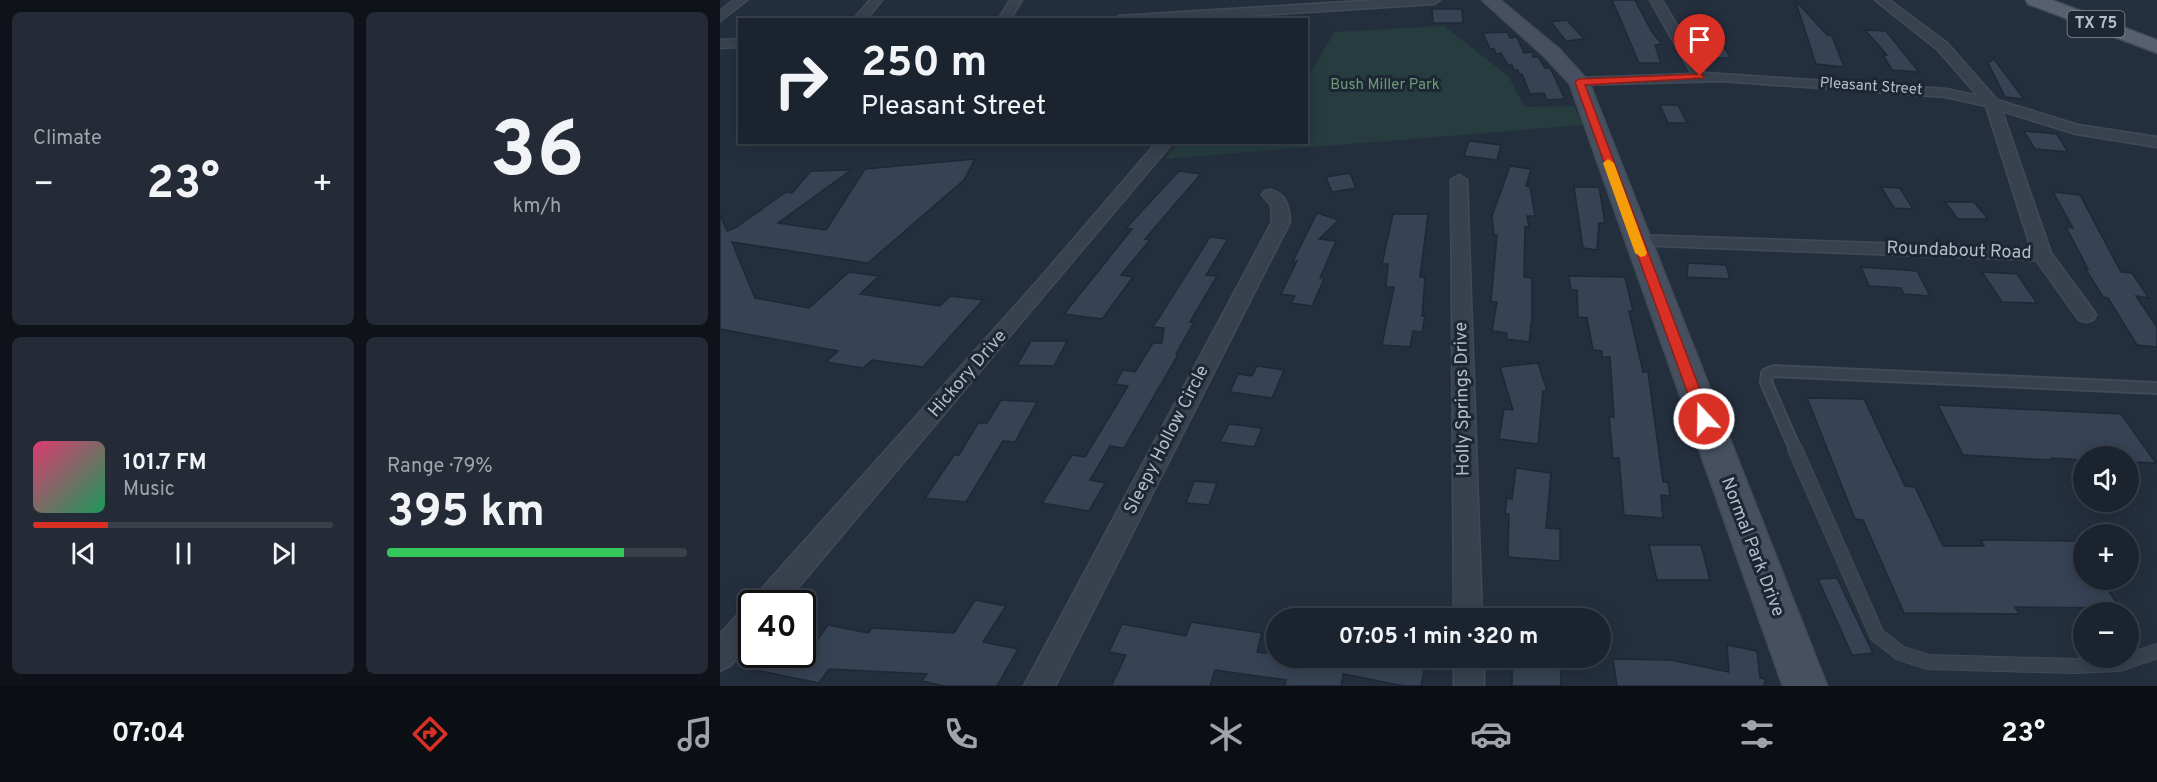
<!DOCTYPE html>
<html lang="en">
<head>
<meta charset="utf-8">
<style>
	:root { --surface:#1b232e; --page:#242b36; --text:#f1f3f6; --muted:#a0a4aa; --line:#39404a; --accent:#d93025 }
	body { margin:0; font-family:Overpass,sans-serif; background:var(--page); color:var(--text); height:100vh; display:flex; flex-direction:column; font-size:22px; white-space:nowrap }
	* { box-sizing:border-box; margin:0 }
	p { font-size:20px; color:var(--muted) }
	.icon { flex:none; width:33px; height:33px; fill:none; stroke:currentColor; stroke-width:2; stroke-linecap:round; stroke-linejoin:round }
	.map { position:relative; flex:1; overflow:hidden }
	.side { display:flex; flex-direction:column; gap:12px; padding:12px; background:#0f1319; width:720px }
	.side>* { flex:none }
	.top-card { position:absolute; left:18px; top:18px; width:570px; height:126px; border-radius:0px; box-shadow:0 3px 15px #0003,0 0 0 2px var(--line); background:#1b232e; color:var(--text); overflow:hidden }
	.fabs { position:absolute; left:1353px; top:446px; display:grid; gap:12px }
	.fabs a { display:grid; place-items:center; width:66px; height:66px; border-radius:50%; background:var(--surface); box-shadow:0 3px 15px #0003,0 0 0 2px var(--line); font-size:30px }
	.speed { position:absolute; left:18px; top:590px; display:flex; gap:12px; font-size:30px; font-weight:700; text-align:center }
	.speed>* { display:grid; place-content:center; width:78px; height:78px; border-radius:50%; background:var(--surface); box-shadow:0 3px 15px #0003,0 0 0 2px var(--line); line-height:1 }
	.speed .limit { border:3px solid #111; border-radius:9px; background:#fff; color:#111 }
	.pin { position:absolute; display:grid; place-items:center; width:51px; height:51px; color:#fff; margin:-62px -26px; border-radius:50% 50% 50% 0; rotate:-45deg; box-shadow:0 0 6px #0007 }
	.pin .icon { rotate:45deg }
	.me { position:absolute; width:66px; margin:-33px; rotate:339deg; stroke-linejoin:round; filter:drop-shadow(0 0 4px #0008) }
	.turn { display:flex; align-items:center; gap:21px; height:126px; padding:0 24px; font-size:27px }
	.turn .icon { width:78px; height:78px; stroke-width:2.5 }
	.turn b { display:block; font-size:42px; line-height:51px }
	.big { font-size:45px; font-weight:700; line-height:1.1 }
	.side .card { flex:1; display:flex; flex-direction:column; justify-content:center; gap:9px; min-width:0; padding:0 21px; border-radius:9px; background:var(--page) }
	.side .dial { align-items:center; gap:0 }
	.dial b { font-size:78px; line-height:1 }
	.song { display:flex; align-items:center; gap:18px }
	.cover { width:72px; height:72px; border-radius:9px; background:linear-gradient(135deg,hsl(340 70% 55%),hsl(150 70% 35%)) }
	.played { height:6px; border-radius:3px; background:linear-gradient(90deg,var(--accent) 25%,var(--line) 25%) }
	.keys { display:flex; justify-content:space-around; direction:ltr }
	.heat { display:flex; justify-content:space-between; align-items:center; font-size:33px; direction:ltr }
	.charge { height:9px; border-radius:4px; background:linear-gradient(90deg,#34c759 79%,var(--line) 0) }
	.side .tiles { flex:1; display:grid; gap:12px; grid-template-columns:repeat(2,1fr) }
	.trip { position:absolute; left:546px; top:608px; width:345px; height:60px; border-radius:30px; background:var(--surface); box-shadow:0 3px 15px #0003,0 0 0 2px var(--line); font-weight:700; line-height:60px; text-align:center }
	.tab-bar { display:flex; height:96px; justify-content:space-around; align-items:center; background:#0b0e12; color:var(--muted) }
	.tab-bar .icon { width:42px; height:42px }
	.tab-bar .on { color:var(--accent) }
	.tab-bar b { font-size:27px; color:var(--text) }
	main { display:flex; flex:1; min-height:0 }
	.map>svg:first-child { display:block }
</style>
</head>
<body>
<main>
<section class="side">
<div class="tiles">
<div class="card"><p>Climate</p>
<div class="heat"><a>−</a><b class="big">23°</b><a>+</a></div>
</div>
<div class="card dial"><b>36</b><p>km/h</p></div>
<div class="card">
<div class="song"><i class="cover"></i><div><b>101.7 FM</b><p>Music</p></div></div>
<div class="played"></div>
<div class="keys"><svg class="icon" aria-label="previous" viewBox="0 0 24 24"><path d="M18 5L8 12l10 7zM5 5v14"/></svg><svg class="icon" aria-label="pause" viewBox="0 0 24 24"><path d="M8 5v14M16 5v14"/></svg><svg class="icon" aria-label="next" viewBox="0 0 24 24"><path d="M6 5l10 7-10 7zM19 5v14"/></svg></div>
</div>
<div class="card"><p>Range · 79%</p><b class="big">395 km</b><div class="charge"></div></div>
</div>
</section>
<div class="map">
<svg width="1437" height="686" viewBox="0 0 1437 686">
	<rect width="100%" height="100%" fill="#242f3e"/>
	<path fill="#263c3f" d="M 724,26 L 788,76 L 805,107 L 854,106 L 863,125 L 445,159 L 458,143 L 586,142 L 587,77 L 615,32 Z"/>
	<g fill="#364354" stroke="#1f2835" stroke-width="1.5">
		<path d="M 892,0 L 915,0 L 932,32 L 942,44 L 935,45 L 941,63 L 919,63 Z"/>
		<path d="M 1075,0 L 1107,35 L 1112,36 L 1124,67 L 1096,64 Z"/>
		<path d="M 712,9 L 742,9 L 743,23 L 713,23 Z"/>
		<path d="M 974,16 L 988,16 L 1010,58 L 990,58 L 976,37 L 980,37 Z"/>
		<path d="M 847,20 L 864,39 L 846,41 L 831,22 Z"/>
		<path d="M 1145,30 L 1166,31 L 1199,72 L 1172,70 L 1163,55 L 1167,55 Z"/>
		<path d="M 788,32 L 790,38 L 797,37 L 804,53 L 812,52 L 813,57 L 818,57 L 825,68 L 830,68 L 845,99 L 827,100 L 824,93 L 810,94 L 802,74 L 799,74 L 798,70 L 794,70 L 792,65 L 788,65 L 781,53 L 776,54 L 774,49 L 770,49 L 763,33 Z"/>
		<path d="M 1274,59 L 1304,99 L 1285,97 L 1268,63 Z"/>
		<path d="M 940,105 L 958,105 L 967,123 L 948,123 Z"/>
		<path d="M 1304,131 L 1337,134 L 1348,152 L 1315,149 Z"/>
		<path d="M 749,141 L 781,145 L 777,160 L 744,156 Z"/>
		<path d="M 255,159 L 244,180 L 148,263 L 12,242 L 35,298 L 89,308 L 129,272 L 159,276 L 140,294 L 220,306 L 230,296 L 263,300 L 203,367 L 152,360 L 143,368 L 106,362 L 118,351 L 0,329 L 0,215 L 7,231 L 15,228 L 66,192 L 72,193 L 91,171 L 131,170 L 58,223 L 106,230 L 145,169 Z"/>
		<path d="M 790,166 L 811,169 L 806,186 L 810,187 L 815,216 L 807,216 L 809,227 L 805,227 L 804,277 L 812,278 L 812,317 L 809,342 L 786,339 L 787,333 L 772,331 L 777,302 L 771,302 L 777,235 L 774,235 L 772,216 Z"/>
		<path d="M 459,171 L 481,174 L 425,239 L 430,240 L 401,275 L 413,277 L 382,319 L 344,314 L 412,229 L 406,228 Z"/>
		<path d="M 630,173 L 636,188 L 612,192 L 606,177 Z"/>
		<path d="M 854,187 L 879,187 L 885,223 L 879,223 L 877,250 L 863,248 Z"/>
		<path d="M 1161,187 L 1180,188 L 1193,209 L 1174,208 Z"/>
		<path d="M 1333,192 L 1360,195 L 1401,272 L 1412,273 L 1429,298 L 1416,296 L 1437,327 L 1437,347 L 1417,345 L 1388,298 L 1383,297 L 1365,268 L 1368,269 L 1346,227 L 1353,228 Z"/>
		<path d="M 1225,202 L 1254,202 L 1268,219 L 1238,219 Z"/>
		<path d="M 597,213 L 619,220 L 599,239 L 616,241 L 600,278 L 604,279 L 592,306 L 571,303 L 575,296 L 561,294 L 577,261 L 572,263 Z"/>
		<path d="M 673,214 L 708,214 L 700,277 L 705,277 L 702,316 L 705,316 L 702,332 L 693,331 L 690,347 L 662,345 L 674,287 L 666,287 L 668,264 L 662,264 Z"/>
		<path d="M 490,237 L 508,239 L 486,275 L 497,276 L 470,322 L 474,322 L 456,354 L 458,355 L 404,448 L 390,446 L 370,480 L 385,483 L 369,511 L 322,503 L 352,455 L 365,457 L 408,386 L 395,384 L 403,370 L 415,372 L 433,343 L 442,343 L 444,328 L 433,327 Z"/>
		<path d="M 968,263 L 1006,265 L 1010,279 L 967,277 Z"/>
		<path d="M 1141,267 L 1197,271 L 1210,296 L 1184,294 L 1181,288 L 1149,286 Z"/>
		<path d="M 1262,272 L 1297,274 L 1317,303 L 1282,302 Z"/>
		<path d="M 849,276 L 905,277 L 913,311 L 909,311 L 923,372 L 928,372 L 943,482 L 948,482 L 950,496 L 941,495 L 943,518 L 904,515 L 899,458 L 893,458 L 889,417 L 894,417 L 890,357 L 882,357 L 882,351 L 873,350 L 867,318 L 858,317 L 857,290 L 851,290 Z"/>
		<path d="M 311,341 L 347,341 L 334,366 L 297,365 Z"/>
		<path d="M 818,363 L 827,391 L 823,391 L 818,444 L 779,439 L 784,409 L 793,410 L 780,367 Z"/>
		<path d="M 537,366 L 564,370 L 552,398 L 510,392 L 518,374 L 532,376 Z"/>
		<path d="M 1087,398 L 1144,399 L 1185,486 L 1195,487 L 1223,546 L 1264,546 L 1261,540 L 1357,541 L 1364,551 L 1364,579 L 1381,579 L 1400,608 L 1295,607 L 1299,614 L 1184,613 L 1143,520 L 1135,519 Z"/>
		<path d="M 281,400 L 317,402 L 295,442 L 283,441 L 246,502 L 205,498 L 234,455 L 239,455 L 258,423 L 267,423 Z"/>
		<path d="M 1218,405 L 1401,414 L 1436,463 L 1408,462 L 1408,456 L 1364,456 L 1364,460 L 1331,458 L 1332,460 L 1243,455 Z"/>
		<path d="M 509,424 L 542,428 L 534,447 L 500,442 Z"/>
		<path d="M 796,468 L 831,473 L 826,528 L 840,529 L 840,561 L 788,557 L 789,514 L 785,514 L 787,498 L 792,499 Z"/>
		<path d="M 474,481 L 497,483 L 489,505 L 466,503 Z"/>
		<path d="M 929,545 L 981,545 L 990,580 L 937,580 Z"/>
		<path d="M 1117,578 L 1153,653 L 1132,655 L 1098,579 Z"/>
		<path d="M 255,600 L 286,606 L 263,642 L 298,649 L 277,686 L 224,686 L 202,681 L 207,674 L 109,669 L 99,683 L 36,670 L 48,654 L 82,654 L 82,638 L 97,640 L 108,625 L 148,633 L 152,628 L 234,633 Z"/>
		<path d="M 471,622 L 542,633 L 537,652 L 556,654 L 556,657 L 707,657 L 701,686 L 684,686 L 623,674 L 621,686 L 565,686 L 566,680 L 495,670 L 490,686 L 391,686 L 406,655 L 389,652 L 402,624 L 466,636 Z"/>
		<path d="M 1007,645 L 1037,651 L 1040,678 L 1045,679 L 1044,686 L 897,686 L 893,659 L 950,660 L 1009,672 Z"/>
		<path d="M 792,657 L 840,657 L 841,686 L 792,686 Z"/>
	</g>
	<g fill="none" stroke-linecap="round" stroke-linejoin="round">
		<g stroke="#414a57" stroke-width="14">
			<path id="lane-far1" d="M 1076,451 L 1046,382 L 1047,374 L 1055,371 L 1437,388"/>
		</g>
		<g stroke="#414a57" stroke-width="16">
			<path id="lane" d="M 1075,449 L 1157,635 L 1180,653 L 1208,662 L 1354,666 L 1399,664 L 1437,651"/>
		</g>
		<g stroke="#414a57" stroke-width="3">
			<g id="street">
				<path d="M 14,0 L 27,0 L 0,21 L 0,11 Z"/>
				<path d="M 150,0 L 162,0 L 146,20 L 133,20 Z"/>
				<path d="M 290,0 L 302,0 L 290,20 L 278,20 Z"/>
				<path d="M 658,0 L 720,0 L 714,4 L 464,20 L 393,20 L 399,16 Z"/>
				<path d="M 930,0 L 942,0 L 985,73 L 1226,89 L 1258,96 L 1217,49 L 1155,0 L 1169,0 L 1227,43 L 1277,100 L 1358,125 L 1437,137 L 1437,147 L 1356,134 L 1282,111 L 1331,253 L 1373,310 L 1376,315 L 1373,320 L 1366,322 L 1359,320 L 1316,260 L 911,245 L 908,241 L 911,237 L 917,235 L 1311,248 L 1266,106 L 1226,97 L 1002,81 L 854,85 L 852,82 L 859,78 L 972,74 Z"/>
				<path d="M 20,39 L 20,47 L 0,48 L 0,40 Z"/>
				<path d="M 437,142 L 453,142 L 65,603 L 33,603 L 37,594 L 321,277 Z"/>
				<path d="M 739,175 L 747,180 L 762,618 L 734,618 L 731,180 Z"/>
				<path d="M 551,190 C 567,194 569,208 570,222 L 335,686 L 304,686 L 552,222 L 551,205 L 542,195 L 545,191 Z"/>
				<path d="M 32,607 L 32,642 L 10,666 L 0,671 L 0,634 L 22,610 Z"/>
				<rect x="734" y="657" width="30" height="29"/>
			</g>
		</g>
		<g stroke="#414a57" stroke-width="3">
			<path id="secondary" d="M 762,0 L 780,0 L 839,49 L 869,82 L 1107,686 L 1063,686 L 850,84 L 825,57 Z"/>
		</g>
		<g stroke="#414a57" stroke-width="3">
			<path id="primary" d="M 1306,0 L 1332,0 L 1437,40 L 1437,53 L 1308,4 Z"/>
		</g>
		<use href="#lane-far1" stroke="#38414e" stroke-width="10"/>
		<use href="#lane" stroke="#38414e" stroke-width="14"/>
		<use href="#street" fill="#38414e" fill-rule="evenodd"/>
		<use href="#secondary" fill="#465061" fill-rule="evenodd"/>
		<use href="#primary" fill="#56606e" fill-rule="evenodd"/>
	</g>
	<path fill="#d93025" stroke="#8d1f18" stroke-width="1.5" d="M 980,74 L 984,76 L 983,78 L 865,85 L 991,419 L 989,423 L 979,423 L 977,419 L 855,82 L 859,79 Z"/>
	<path fill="#f59e0b" d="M 888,159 L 894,163 L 927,253 L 925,256 L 921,257 L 915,253 L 883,163 Z"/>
	<g text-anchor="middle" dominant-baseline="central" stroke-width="6" stroke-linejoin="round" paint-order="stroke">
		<g font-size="15" fill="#6b9a76" stroke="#1d2633">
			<text x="665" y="85">Bush Miller Park</text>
		</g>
		<g font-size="15" fill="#b4bcc9" stroke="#1d2633">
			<text transform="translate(1151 87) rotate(4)">Pleasant Street</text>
		</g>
		<rect fill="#1d2633" stroke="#878f9c" stroke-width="1.5" x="1347.5" y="11" width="57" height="26" rx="4.5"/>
		<g font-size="16" font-weight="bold" fill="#b4bcc9">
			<text x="1376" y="24">TX 75</text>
		</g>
		<g font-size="18" fill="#b4bcc9" stroke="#1d2633">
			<text transform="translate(1239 251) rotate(2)">Roundabout Road</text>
			<text transform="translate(248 374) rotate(-49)">Hickory Drive</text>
			<text transform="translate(743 399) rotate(-91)">Holly Springs Drive</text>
			<text transform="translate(447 440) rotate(-63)">Sleepy Hollow Circle</text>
			<text transform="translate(1032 547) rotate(69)">Normal Park Drive</text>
		</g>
	</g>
</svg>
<div class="fabs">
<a><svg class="icon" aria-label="sound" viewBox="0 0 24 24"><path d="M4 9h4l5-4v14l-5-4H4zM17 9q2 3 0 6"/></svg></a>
<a>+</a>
<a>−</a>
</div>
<div class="speed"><div class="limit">40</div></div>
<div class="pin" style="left:980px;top:76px;background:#d93025"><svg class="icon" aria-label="arrive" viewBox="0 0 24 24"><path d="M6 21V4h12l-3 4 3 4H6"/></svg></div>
<svg class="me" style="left:984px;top:419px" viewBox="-20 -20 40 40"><circle r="17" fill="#d93025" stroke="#fff" stroke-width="3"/><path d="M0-11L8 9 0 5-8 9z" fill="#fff"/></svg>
<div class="trip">07:05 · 1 min · 320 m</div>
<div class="top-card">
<div class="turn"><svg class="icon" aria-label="right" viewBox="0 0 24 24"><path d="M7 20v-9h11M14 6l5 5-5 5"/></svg><div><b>250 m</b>Pleasant Street</div></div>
</div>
</div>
</main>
<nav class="tab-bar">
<b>07:04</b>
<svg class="icon on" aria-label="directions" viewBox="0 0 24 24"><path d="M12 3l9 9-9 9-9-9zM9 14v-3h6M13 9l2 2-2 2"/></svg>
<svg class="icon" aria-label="music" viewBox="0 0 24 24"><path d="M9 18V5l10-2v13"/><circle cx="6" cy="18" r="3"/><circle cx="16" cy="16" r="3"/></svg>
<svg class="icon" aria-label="phone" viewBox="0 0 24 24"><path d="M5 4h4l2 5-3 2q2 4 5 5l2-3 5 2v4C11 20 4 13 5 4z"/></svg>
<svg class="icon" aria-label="climate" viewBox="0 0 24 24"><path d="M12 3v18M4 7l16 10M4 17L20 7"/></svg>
<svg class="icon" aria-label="car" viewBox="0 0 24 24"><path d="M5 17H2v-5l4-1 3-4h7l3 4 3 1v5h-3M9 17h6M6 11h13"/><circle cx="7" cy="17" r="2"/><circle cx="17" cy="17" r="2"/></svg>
<svg class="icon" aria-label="filters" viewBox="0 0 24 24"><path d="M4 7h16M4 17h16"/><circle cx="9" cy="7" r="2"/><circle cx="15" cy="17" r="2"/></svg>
<b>23°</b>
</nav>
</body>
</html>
